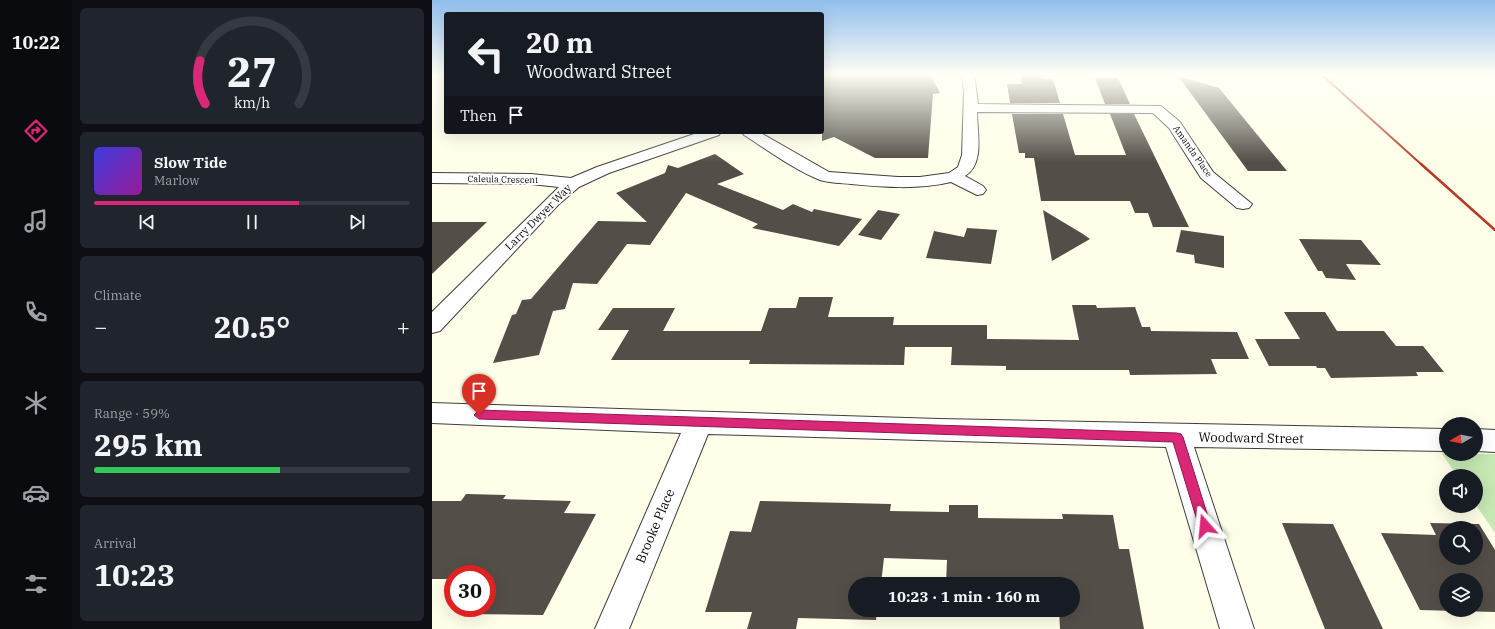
<!DOCTYPE html>
<html lang="en">
<head>
<meta charset="utf-8">
<style>
	:root { --surface:#171b24; --page:#20242c; --text:#f1f3f6; --muted:#9ea1a6; --line:#363941; --accent:#db2777 }
	body { margin:0; font-family:"IBM Plex Serif",serif; background:var(--page); color:var(--text); height:100vh; display:flex; flex-direction:column; font-size:15px; white-space:nowrap }
	* { box-sizing:border-box; margin:0 }
	p { font-size:13px; color:var(--muted) }
	.icon { flex:none; width:22px; height:22px; fill:none; stroke:currentColor; stroke-width:2; stroke-linecap:round; stroke-linejoin:round }
	.map { position:relative; flex:1; overflow:hidden }
	.drawer { display:flex; flex-direction:column; gap:8px; padding:8px; background:#0d0f14; width:360px }
	.drawer>* { flex:none }
	.guide { position:absolute; left:12px; top:12px; width:380px; height:122px; border-radius:4px; box-shadow:0 4px 16px #0002; background:#171b24; color:var(--text); overflow:hidden }
	.needle { width:26px; rotate:261deg }
	.fabs { position:absolute; left:1007px; top:417px; display:grid; gap:8px }
	.fabs a { display:grid; place-items:center; width:44px; height:44px; border-radius:50%; background:var(--surface); box-shadow:0 4px 16px #0002; font-size:20px }
	.speed { position:absolute; left:12px; top:565px; display:flex; gap:8px; font-size:20px; font-weight:700; text-align:center }
	.speed>* { display:grid; place-content:center; width:52px; height:52px; border-radius:50%; background:var(--surface); box-shadow:0 4px 16px #0002; line-height:1 }
	.speed .limit { border:6px solid #d22; background:#fff; color:#111 }
	.pin { position:absolute; display:grid; place-items:center; width:34px; height:34px; color:#fff; margin:-41px -17px; border-radius:50% 50% 50% 0; rotate:-45deg; box-shadow:0 0 4px #0007 }
	.pin .icon { rotate:45deg }
	.me { position:absolute; width:44px; margin:-22px; rotate:342deg; stroke-linejoin:round; filter:drop-shadow(0 0 3px #0008) }
	.turn { display:flex; align-items:center; gap:14px; height:84px; padding:0 16px; font-size:18px }
	.turn .icon { width:52px; height:52px; stroke-width:2.5 }
	.turn b { display:block; font-size:28px; line-height:34px }
	.then { display:flex; align-items:center; height:38px; padding:0 16px; background:#0003; gap:8px; font-size:15px }
	.big { font-size:30px; font-weight:700; line-height:1.1 }
	.drawer .card { flex:1; display:flex; flex-direction:column; justify-content:center; gap:6px; min-width:0; padding:0 14px; border-radius:6px; background:var(--page) }
	.drawer .dial { align-items:center; gap:0 }
	.dial svg { height:104px; overflow:visible; fill:none; stroke:var(--line); stroke-width:7; stroke-linecap:round; text-anchor:middle }
	.dial text { fill:var(--text); stroke:none }
	.song { display:flex; align-items:center; gap:12px }
	.cover { width:48px; height:48px; border-radius:6px; background:linear-gradient(135deg,hsl(240 70% 55%),hsl(300 70% 35%)) }
	.played { height:4px; border-radius:2px; background:linear-gradient(90deg,var(--accent) 65%,var(--line) 65%) }
	.keys { display:flex; justify-content:space-around; direction:ltr }
	.heat { display:flex; justify-content:space-between; align-items:center; font-size:22px; direction:ltr }
	.charge { height:6px; border-radius:3px; background:linear-gradient(90deg,#34c759 59%,var(--line) 0) }
	.trip { position:absolute; left:416px; top:577px; width:232px; height:40px; border-radius:20px; background:var(--surface); box-shadow:0 4px 16px #0002; font-weight:700; line-height:40px; text-align:center }
	main { display:flex; flex:1; min-height:0 }
	.menu { display:flex; flex-direction:column; width:72px; justify-content:space-around; align-items:center; background:#090b0e; color:var(--muted) }
	.menu .icon { width:28px; height:28px }
	.menu .current { color:var(--accent) }
	.menu b { font-size:18px; color:var(--text) }
	.map>svg:first-child { display:block }
</style>
</head>
<body>
<main>
<nav class="menu">
<b>10:22</b>
<svg class="icon current" aria-label="directions" viewBox="0 0 24 24"><path d="M12 3l9 9-9 9-9-9zM9 14v-3h6M13 9l2 2-2 2"/></svg>
<svg class="icon" aria-label="music" viewBox="0 0 24 24"><path d="M9 18V5l10-2v13"/><circle cx="6" cy="18" r="3"/><circle cx="16" cy="16" r="3"/></svg>
<svg class="icon" aria-label="phone" viewBox="0 0 24 24"><path d="M5 4h4l2 5-3 2q2 4 5 5l2-3 5 2v4C11 20 4 13 5 4z"/></svg>
<svg class="icon" aria-label="climate" viewBox="0 0 24 24"><path d="M12 3v18M4 7l16 10M4 17L20 7"/></svg>
<svg class="icon" aria-label="car" viewBox="0 0 24 24"><path d="M5 17H2v-5l4-1 3-4h7l3 4 3 1v5h-3M9 17h6M6 11h13"/><circle cx="7" cy="17" r="2"/><circle cx="17" cy="17" r="2"/></svg>
<svg class="icon" aria-label="filters" viewBox="0 0 24 24"><path d="M4 7h16M4 17h16"/><circle cx="9" cy="7" r="2"/><circle cx="15" cy="17" r="2"/></svg>
</nav>
<section class="drawer">
<div class="card dial"><svg viewBox="0 0 100 80">
<path d="M14 69A42 42 0 1 1 86 69"/>
<path d="M14 69A42 42 0 0 1 10 36" stroke="#db2777"/>
<text x="50" y="56" font-size="32" font-weight="700">27</text>
<text x="50" y="72" font-size="11">km/h</text>
</svg></div>
<div class="card">
<div class="song"><i class="cover"></i><div><b>Slow Tide</b><p>Marlow</p></div></div>
<div class="played"></div>
<div class="keys"><svg class="icon" aria-label="previous" viewBox="0 0 24 24"><path d="M18 5L8 12l10 7zM5 5v14"/></svg><svg class="icon" aria-label="pause" viewBox="0 0 24 24"><path d="M8 5v14M16 5v14"/></svg><svg class="icon" aria-label="next" viewBox="0 0 24 24"><path d="M6 5l10 7-10 7zM19 5v14"/></svg></div>
</div>
<div class="card"><p>Climate</p>
<div class="heat"><a>−</a><b class="big">20.5°</b><a>+</a></div>
</div>
<div class="card"><p>Range · 59%</p><b class="big">295 km</b><div class="charge"></div></div>
<div class="card"><p>Arrival</p><b class="big">10:23</b></div>
</section>
<div class="map">
<svg width="1063" height="629" viewBox="0 0 1063 629">
	<rect width="100%" height="100%" fill="#ffffe9"/>
	<path fill="#c5e8b4" d="M 1009,452 L 1014,452 L 1014,454 L 1063,454 L 1063,533 L 1044,505 L 1044,476 L 1025,476 Z"/>
	<g fill="#534e47" fill-rule="evenodd">
		<path d="M 390,74 L 498,74 L 508,93 L 501,94 L 496,158 L 443,158 L 402,137 L 390,141 Z"/>
		<path d="M 588,74 L 611,74 L 613,79 L 621,79 L 628,103 L 578,103 L 575,84 L 590,84 Z"/>
		<path d="M 746,76 L 787,88 L 855,171 L 816,171 Z"/>
		<path d="M 663,78 L 686,78 L 698,104 L 673,104 Z"/>
		<path d="M 580,114 L 631,114 L 643,155 L 694,155 L 678,114 L 702,114 L 757,227 L 721,227 L 716,213 L 703,213 L 698,201 L 609,201 L 602,158 L 593,158 L 593,153 L 587,153 Z"/>
		<path d="M 283,154 L 312,174 L 285,184 L 351,210 L 361,204 L 380,212 L 382,209 L 430,219 L 407,246 L 320,228 L 326,224 L 254,193 L 218,245 L 195,244 L 165,284 L 141,283 L 133,309 L 121,311 L 107,355 L 61,363 L 80,315 L 84,314 L 90,300 L 99,299 L 166,221 L 215,222 L 184,193 L 233,173 L 236,165 L 246,168 Z"/>
		<path d="M 446,210 L 468,214 L 449,240 L 426,235 Z"/>
		<path d="M 611,210 L 651,234 L 658,239 L 620,261 Z"/>
		<path d="M 0,222 L 55,222 L 0,274 Z"/>
		<path d="M 535,228 L 565,230 L 559,264 L 494,258 L 502,231 L 532,237 Z"/>
		<path d="M 749,230 L 792,236 L 792,268 L 763,263 L 762,255 L 744,252 Z"/>
		<path d="M 867,239 L 929,240 L 949,265 L 914,264 L 924,280 L 894,278 L 890,271 L 886,271 Z"/>
		<path d="M 367,297 L 401,297 L 396,317 L 462,317 L 461,325 L 555,325 L 555,339 L 647,340 L 640,305 L 664,305 L 665,308 L 703,307 L 710,327 L 718,327 L 719,331 L 805,332 L 817,359 L 779,359 L 785,374 L 698,375 L 697,370 L 574,370 L 574,366 L 519,365 L 520,347 L 473,347 L 472,365 L 317,364 L 318,360 L 179,360 L 197,330 L 166,330 L 181,308 L 243,308 L 231,331 L 329,331 L 337,308 L 364,308 Z"/>
		<path d="M 852,312 L 893,312 L 905,331 L 952,331 L 964,346 L 991,346 L 1012,372 L 984,372 L 986,376 L 899,378 L 893,368 L 885,368 L 884,366 L 837,366 L 823,339 L 868,339 Z"/>
		<path d="M 34,494 L 74,495 L 71,499 L 139,501 L 132,513 L 164,514 L 111,615 L 37,614 L 41,608 L 55,608 L 55,584 L 57,580 L 55,580 L 55,574 L 21,574 L 21,579 L 0,579 L 0,501 L 29,501 Z"/>
		<path d="M 328,501 L 459,504 L 458,511 L 517,512 L 517,505 L 546,505 L 546,518 L 631,519 L 630,514 L 681,515 L 687,549 L 697,549 L 712,629 L 628,629 L 627,610 L 641,610 L 641,584 L 514,584 L 515,560 L 452,558 L 449,584 L 423,584 L 423,610 L 445,610 L 444,620 L 366,618 L 364,629 L 315,629 L 320,612 L 273,612 L 298,531 L 319,532 Z"/>
		<path d="M 850,523 L 901,524 L 951,629 L 893,629 Z"/>
		<path d="M 998,523 L 1047,524 L 1063,550 L 1063,612 L 988,610 L 949,533 L 1004,535 ZM 1014,528 L 1044,528 L 1044,558 L 1014,558 ZM 1014,580 L 1044,580 L 1044,610 L 1014,610 Z"/>
	</g>
	<g fill="none" stroke-linecap="round" stroke-linejoin="round">
		<g stroke="#3e3e3e" stroke-width="2">
			<g id="minor">
				<path d="M 530,74 L 542,74 L 546,104 L 729,106 L 748,122 L 781,172 L 820,204 L 817,208 L 811,209 L 805,208 L 769,178 L 737,128 L 721,113 L 545,112 C 545,132 553,164 533,176 L 551,186 L 554,190 L 551,194 L 545,195 L 519,182 C 486,190 451,187 419,184 C 409,183 398,183 388,180 C 364,171 334,149 312,135 L 310,132 L 327,132 L 397,172 L 466,177 L 488,177 L 517,173 L 526,167 L 530,155 L 532,92 Z"/>
				<path d="M 268,132 L 289,132 L 287,135 L 177,173 L 147,187 L 126,205 L 8,331 L 0,333 L 0,312 L 127,187 L 99,184 L 0,183 L 0,173 L 99,174 L 139,178 L 165,167 Z"/>
				<path d="M 0,403 L 507,419 L 1014,429 L 1014,451 L 762,447 L 822,629 L 788,629 L 734,447 L 276,434 L 197,629 L 163,629 L 249,433 L 0,423 Z"/>
				<path d="M 1044,429 L 1063,430 L 1063,452 L 1044,451 Z"/>
			</g>
		</g>
		<use href="#minor" fill="#fff" fill-rule="evenodd"/>
		<path stroke="#b83a25" stroke-width="2" d="M 889,74 L 990,165"/>
		<path stroke="#b83a25" stroke-width="2.5" d="M 989,164 L 1063,230"/>
	</g>
	<linearGradient id="sky" x2="0" y2="1"><stop stop-color="#91beed"/><stop offset="0.46" stop-color="#fffff5"/><stop offset="1" stop-color="#fffff5" stop-opacity="0"/></linearGradient>
	<rect width="1063" height="162" fill="url(#sky)"/>
	<path fill="#db2777" stroke="#8e194d" d="M 47,410 L 745,433 L 749,434 L 751,437 L 779,526 L 777,530 L 773,532 L 768,530 L 741,442 L 47,419 L 42,415 Z"/>
	<g text-anchor="middle" dominant-baseline="central" stroke-width="4" stroke-linejoin="round" paint-order="stroke">
		<g font-size="9" fill="#0b0b0b" stroke="#fff">
			<text transform="translate(761 151) rotate(55)">Amanda Place</text>
			<text transform="translate(71 179) rotate(1)">Caleula Crescent</text>
		</g>
		<g font-size="11" fill="#0b0b0b" stroke="#fff">
			<text transform="translate(106 217) rotate(-45)">Larry Dwyer Way</text>
		</g>
		<g font-size="13" fill="#0b0b0b" stroke="#fff">
			<text transform="translate(819 438) rotate(1)">Woodward Street</text>
			<text transform="translate(223 526) rotate(-67)">Brooke Place</text>
		</g>
	</g>
</svg>
<div class="fabs">
<a><svg class="needle" viewBox="-14 -14 28 28"><path d="M0-13l5 13h-10z" fill="#e53935"/><path d="M0 13l5-13h-10z" fill="#9ea1a6"/></svg></a>
<a><svg class="icon" aria-label="sound" viewBox="0 0 24 24"><path d="M4 9h4l5-4v14l-5-4H4zM17 9q2 3 0 6"/></svg></a>
<a><svg class="icon" aria-label="search" viewBox="0 0 24 24"><circle cx="10" cy="10" r="6"/><path d="M15 15l6 6"/></svg></a>
<a><svg class="icon" aria-label="layers" viewBox="0 0 24 24"><path d="M12 4l9 5-9 5-9-5zM3 14l9 5 9-5"/></svg></a>
</div>
<div class="speed"><div class="limit">30</div></div>
<div class="pin" style="left:47px;top:415px;background:#d93025"><svg class="icon" aria-label="arrive" viewBox="0 0 24 24"><path d="M6 21V4h12l-3 4 3 4H6"/></svg></div>
<svg class="me" style="left:773px;top:526px" viewBox="-20 -20 40 40"><path d="M0-17L14 15 0 8-14 15z" fill="#db2777" stroke="#fff" stroke-width="4"/></svg>
<div class="trip">10:23 · 1 min · 160 m</div>
<div class="guide">
<div class="turn"><svg class="icon" aria-label="left" viewBox="0 0 24 24"><path d="M17 20v-9H6M10 6l-5 5 5 5"/></svg><div><b>20 m</b>Woodward Street</div></div>
<div class="then">Then<svg class="icon" aria-label="arrive" viewBox="0 0 24 24"><path d="M6 21V4h12l-3 4 3 4H6"/></svg></div>
</div>
</div>
</main>
</body>
</html>
